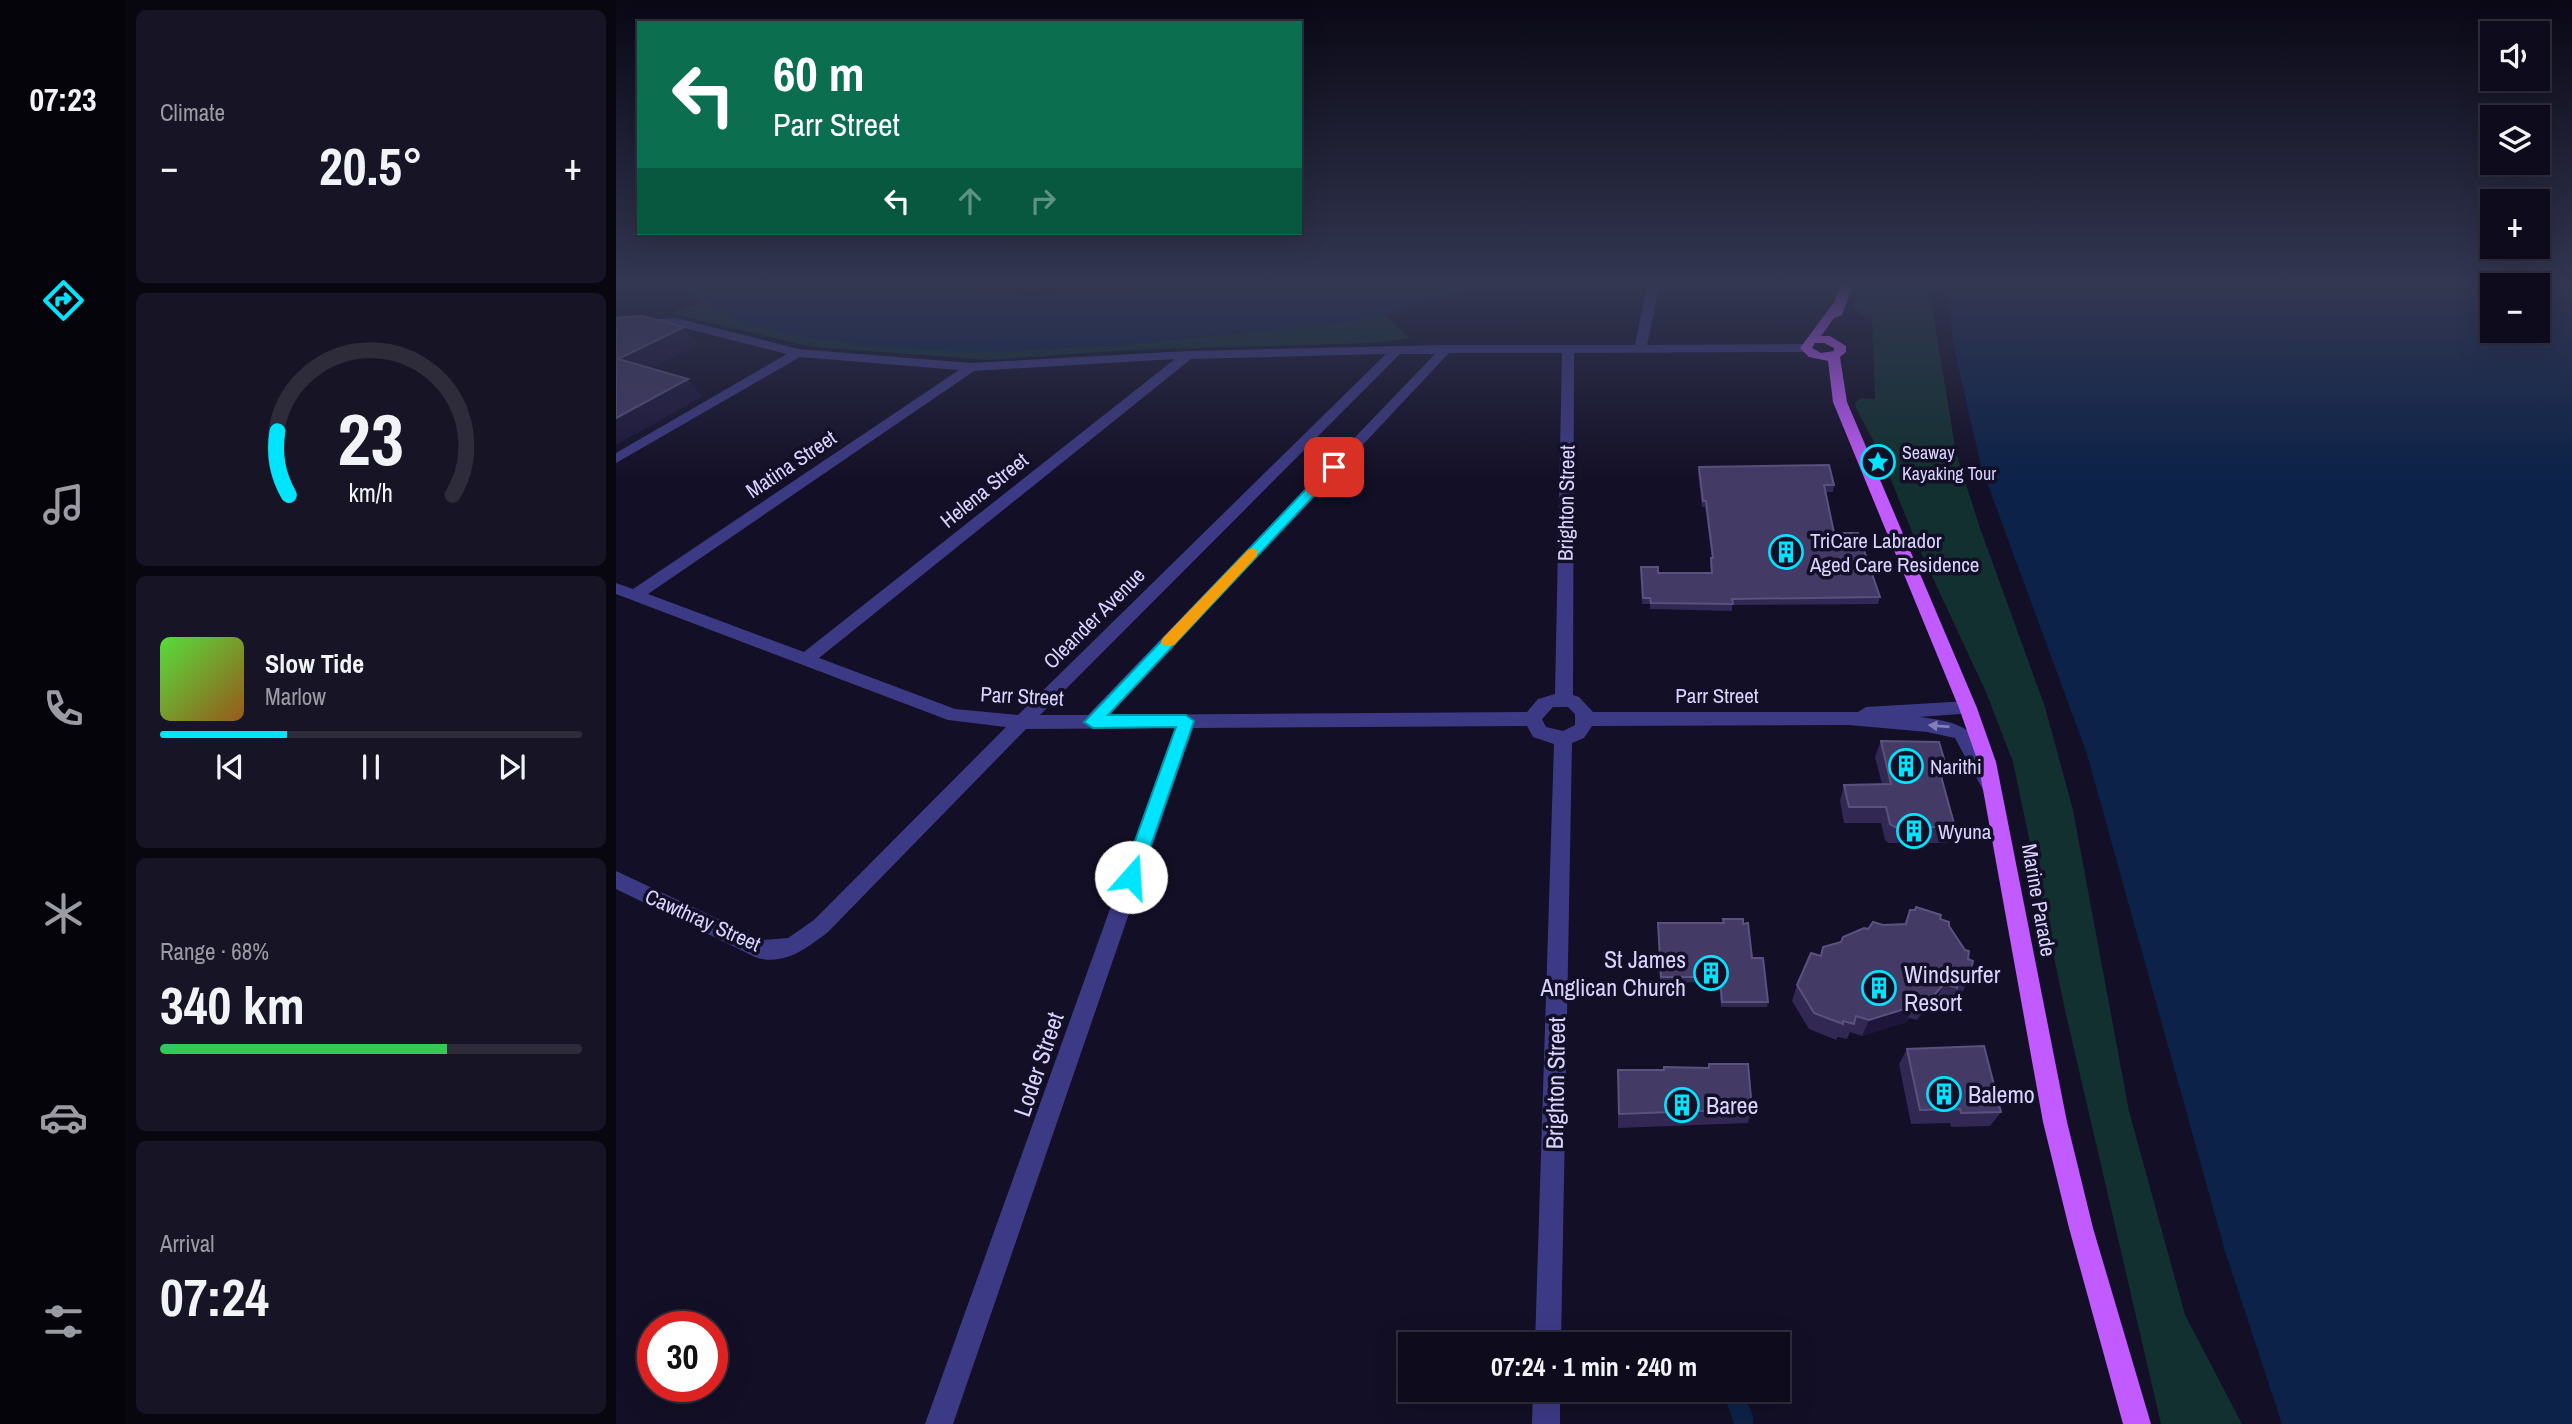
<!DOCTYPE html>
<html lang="en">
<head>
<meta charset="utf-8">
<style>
	:root { --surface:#0e0b1c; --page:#171425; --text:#f1f3f6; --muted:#9b9ba3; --line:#2e2b3b; --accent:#00e5ff }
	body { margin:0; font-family:"Archivo Narrow",sans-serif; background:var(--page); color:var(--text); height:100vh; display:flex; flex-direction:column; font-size:26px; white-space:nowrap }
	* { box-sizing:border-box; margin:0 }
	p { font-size:23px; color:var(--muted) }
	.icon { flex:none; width:38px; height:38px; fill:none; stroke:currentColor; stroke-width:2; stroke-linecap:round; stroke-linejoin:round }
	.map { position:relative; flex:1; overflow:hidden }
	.sheet { display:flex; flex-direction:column; gap:10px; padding:10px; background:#08060f; width:490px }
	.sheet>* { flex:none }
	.banner { position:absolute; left:21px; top:21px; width:665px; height:214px; border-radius:0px; box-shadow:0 7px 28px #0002,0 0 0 2px var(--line); background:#0b6e4f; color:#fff; overflow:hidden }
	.tools { position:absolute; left:1864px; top:21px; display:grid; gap:14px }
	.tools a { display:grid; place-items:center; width:70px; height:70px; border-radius:0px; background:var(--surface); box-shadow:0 7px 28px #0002,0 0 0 2px var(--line); font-size:35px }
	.speed { position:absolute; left:21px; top:1311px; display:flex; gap:14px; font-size:35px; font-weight:700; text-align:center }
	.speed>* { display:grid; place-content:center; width:91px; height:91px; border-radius:50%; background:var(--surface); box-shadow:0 7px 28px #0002,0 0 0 2px var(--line); line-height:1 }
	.speed .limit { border:10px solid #d22; background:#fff; color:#111 }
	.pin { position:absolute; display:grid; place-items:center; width:60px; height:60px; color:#fff; margin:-30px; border-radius:14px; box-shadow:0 4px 10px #0006 }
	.me { position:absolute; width:77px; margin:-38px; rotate:19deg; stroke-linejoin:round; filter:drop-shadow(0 0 5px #0008) }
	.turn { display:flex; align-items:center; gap:24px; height:147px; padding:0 21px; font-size:32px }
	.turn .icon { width:91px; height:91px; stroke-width:2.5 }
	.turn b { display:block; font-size:49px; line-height:60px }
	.lanes { display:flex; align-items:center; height:66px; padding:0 21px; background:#0003; justify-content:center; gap:35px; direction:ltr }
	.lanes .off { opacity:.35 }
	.big { font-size:52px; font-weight:800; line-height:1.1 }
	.sheet .card { flex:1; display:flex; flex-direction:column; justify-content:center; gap:10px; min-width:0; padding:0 24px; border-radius:10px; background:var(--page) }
	.sheet .dial { align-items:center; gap:0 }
	.dial svg { height:182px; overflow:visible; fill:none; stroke:var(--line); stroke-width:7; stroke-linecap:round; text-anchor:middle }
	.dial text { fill:var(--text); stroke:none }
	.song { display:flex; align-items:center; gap:21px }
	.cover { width:84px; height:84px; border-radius:10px; background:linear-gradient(135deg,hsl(110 70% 55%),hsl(30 70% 35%)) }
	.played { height:7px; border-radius:4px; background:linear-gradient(90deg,var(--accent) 30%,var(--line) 30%) }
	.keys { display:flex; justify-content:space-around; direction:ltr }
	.heat { display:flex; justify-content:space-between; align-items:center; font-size:38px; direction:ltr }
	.charge { height:10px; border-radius:5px; background:linear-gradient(90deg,#34c759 68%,var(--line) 0) }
	.trip { position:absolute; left:782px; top:1332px; width:392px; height:70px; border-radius:0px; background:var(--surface); box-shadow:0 7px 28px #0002,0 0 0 2px var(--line); font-weight:800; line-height:70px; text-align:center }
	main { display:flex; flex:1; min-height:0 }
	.tabs { display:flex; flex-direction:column; width:126px; justify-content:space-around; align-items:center; background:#06040b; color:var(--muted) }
	.tabs .icon { width:49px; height:49px }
	.tabs .on { color:var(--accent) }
	.tabs b { font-size:32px; color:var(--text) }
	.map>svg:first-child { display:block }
</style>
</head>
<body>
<main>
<nav class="tabs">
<b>07:23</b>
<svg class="icon on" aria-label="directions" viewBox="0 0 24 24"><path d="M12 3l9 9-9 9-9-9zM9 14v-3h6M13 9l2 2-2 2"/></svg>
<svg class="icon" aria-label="music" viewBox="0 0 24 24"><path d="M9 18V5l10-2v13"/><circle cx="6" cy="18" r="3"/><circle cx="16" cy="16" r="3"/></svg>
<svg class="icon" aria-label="phone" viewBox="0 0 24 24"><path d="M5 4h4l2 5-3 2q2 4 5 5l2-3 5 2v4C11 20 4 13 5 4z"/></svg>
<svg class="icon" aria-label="climate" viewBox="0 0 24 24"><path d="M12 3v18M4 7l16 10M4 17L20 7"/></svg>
<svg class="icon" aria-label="car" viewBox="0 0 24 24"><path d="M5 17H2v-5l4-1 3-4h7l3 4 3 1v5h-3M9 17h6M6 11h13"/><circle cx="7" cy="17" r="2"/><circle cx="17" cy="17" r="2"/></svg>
<svg class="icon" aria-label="filters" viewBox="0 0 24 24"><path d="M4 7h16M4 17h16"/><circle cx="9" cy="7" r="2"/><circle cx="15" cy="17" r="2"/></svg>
</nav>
<section class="sheet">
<div class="card"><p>Climate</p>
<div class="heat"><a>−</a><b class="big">20.5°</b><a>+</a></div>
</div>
<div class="card dial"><svg viewBox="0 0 100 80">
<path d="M14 69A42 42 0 1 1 86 69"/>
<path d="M14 69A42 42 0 0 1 9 41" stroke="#00e5ff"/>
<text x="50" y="56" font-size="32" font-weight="700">23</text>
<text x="50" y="72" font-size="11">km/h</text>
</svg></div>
<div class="card">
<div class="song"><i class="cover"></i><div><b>Slow Tide</b><p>Marlow</p></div></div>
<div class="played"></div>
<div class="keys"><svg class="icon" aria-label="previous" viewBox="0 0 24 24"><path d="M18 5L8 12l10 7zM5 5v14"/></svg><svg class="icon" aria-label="pause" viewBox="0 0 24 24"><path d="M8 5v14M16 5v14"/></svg><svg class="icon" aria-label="next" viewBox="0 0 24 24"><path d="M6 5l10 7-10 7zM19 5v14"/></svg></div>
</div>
<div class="card"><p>Range · 68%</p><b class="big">340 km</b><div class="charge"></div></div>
<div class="card"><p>Arrival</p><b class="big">07:24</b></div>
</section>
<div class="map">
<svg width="1956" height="1424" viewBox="0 0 1956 1424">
	<rect width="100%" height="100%" fill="#130f26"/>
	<g fill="#12302f">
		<path d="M 1247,282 L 1314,282 L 1314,294 L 1340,453 L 1364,528 L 1429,707 L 1457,810 L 1513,1111 L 1569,1315 L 1626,1424 L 1545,1424 L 1449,1010 L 1397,762 L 1370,692 L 1300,542 L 1265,455 L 1240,408 L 1239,402 L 1246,398 L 1259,399 L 1256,316 L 1244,315 L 1237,307 Z"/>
		<path d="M 88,301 L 110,314 L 371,352 L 503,345 L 723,323 L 768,315 L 793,338 L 757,343 L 512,350 L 373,360 L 196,347 L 54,313 Z"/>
	</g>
	<g fill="#0c2248" fill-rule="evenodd">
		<path d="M 53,282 L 266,282 L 414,296 L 539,290 L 619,282 L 875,282 L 768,315 L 723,323 L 503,345 L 371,352 L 271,348 L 175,335 L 123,322 Z"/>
		<path d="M 1328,282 L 1956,282 L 1956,1424 L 1666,1424 L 1609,1251 L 1471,754 L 1365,466 L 1339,352 ZM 1922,285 L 1922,331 L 1876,331 L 1876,285 Z"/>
		<path d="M 1106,1390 L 1119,1390 C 1129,1400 1138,1409 1137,1424 L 1118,1424 Z"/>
	</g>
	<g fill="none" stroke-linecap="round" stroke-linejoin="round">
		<g fill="#3d3a85" fill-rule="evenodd">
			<path d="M 1032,282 L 1044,282 L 1031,345 L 1190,344 L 1196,348 L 1190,352 L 958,353 L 957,695 L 963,697 L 977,712 L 1242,712 L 1250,707 L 1352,701 L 1358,703 L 1361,708 L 1358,713 L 1303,717 C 1363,724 1358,735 1383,785 L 1381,790 L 1374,792 L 1367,790 L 1339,738 L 1311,732 L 1233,725 L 976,726 L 968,738 L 956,743 L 945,1344 L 919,1344 L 938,744 L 917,737 L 911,726 L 577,728 L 337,1424 L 309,1424 L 559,728 L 410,729 L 212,932 C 191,948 167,967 139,957 L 0,889 L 0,871 L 147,940 L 172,938 L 198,920 L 390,727 L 332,720 L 0,594 L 0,583 L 17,589 L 343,370 L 184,357 L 0,463 L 0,453 L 171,354 L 60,326 L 0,330 L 0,322 L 60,318 L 182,349 L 355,363 L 572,351 L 830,345 L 1019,345 ZM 833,353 L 946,353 L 939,694 L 922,699 L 911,712 L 493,715 ZM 770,354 L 402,715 L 339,709 L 203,658 L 575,359 ZM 784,354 L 819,354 L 472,715 L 424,715 ZM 559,359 L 188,652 L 32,594 L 358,371 ZM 937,707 L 952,707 L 959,714 L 959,725 L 947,731 L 930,727 L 926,719 Z"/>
			<path d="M 917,1390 L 944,1390 L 944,1424 L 916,1424 Z"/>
		</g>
		<path fill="#c25bff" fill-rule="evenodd" d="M 1226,282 L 1238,282 L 1226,315 L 1218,318 L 1205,336 L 1214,336 L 1230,346 L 1230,352 L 1224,357 L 1231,402 L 1361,708 L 1380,762 L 1451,1122 L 1477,1228 L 1535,1424 L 1507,1424 L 1453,1228 L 1427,1122 L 1362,762 L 1343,708 L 1217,402 L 1212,361 L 1193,357 L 1184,348 L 1219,301 ZM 1199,343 L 1208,343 L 1218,348 L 1218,351 L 1205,353 L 1196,348 Z"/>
	</g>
	<g fill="#312854">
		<path d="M 1083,467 L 1218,485 L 1217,492 L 1209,492 L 1218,533 L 1264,597 L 1262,604 L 1116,605 L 1116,611 L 1034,609 L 1034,604 L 1026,604 L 1025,567 L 1042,573 L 1095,573 L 1094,564 L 1095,558 L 1096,558 L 1089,507 L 1086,507 L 1082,473 Z"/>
		<path d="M 1265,741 L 1331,769 L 1326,780 L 1339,827 L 1332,843 L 1273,843 L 1269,840 L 1265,823 L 1228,823 L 1224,801 L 1228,785 L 1266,784 L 1259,757 Z"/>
		<path d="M 1294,910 L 1324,919 L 1333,926 L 1352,959 L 1352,982 L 1343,998 L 1336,996 L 1332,1004 L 1320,1000 L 1301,1020 L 1293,1018 L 1290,1022 L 1246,1036 L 1234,1032 L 1231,1039 L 1222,1037 L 1220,1040 L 1193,1029 L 1176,1001 L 1181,985 L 1204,956 L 1207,947 L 1225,942 L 1252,929 L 1267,925 L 1288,924 Z"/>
		<path d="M 1107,919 L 1136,958 L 1152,1002 L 1151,1007 L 1105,1007 L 1103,982 L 1044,983 L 1042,923 L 1107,923 Z"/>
		<path d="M 1291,1049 L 1385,1112 L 1374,1126 L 1335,1127 L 1334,1123 L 1295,1124 L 1283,1064 Z"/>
		<path d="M 1093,1064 L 1136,1109 L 1132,1123 L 1002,1128 L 1002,1070 L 1047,1070 L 1092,1068 Z"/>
	</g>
	<g fill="#1d163a">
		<path d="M 68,327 L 81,345 L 16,378 L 2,359 Z"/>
		<path d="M 72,379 L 86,397 L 0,445 L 0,418 Z"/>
		<path d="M 1328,984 L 1320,1000 L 1301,1020 L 1310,1004 Z"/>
		<path d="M 1298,1006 L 1290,1022 L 1246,1036 L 1253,1020 Z"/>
	</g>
	<g fill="#433a66" stroke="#5a527e" stroke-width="2">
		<path d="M 26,316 L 68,327 L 2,359 L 72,379 L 0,418 L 0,318 Z"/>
		<path d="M 1213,465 L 1218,485 L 1208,485 L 1218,533 L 1242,533 L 1264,597 L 1116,599 L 1117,604 L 1035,603 L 1034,598 L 1027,598 L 1025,567 L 1042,567 L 1042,573 L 1096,573 L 1095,558 L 1097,558 L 1090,501 L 1087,501 L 1083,467 Z"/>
		<path d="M 1265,741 L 1323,742 L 1331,769 L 1323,769 L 1339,827 L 1279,827 L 1274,824 L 1270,807 L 1233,807 L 1228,785 L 1275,784 Z"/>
		<path d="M 1300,907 L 1325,915 L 1324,919 L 1333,922 L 1333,926 L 1349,950 L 1353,951 L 1352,959 L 1357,961 L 1352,982 L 1341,978 L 1341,988 L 1328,984 L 1310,1004 L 1299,1001 L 1298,1006 L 1253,1020 L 1240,1016 L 1238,1024 L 1227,1021 L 1227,1024 L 1198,1013 L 1181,985 L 1195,953 L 1205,956 L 1207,947 L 1225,942 L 1227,937 L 1248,928 L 1252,929 L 1257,922 L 1267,925 L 1290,924 L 1294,910 L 1299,910 Z"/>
		<path d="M 1107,919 L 1127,919 L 1127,924 L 1132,923 L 1136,958 L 1147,958 L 1152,1002 L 1106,1002 L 1104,977 L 1045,977 L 1042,923 L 1108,923 Z"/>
		<path d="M 1368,1046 L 1385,1112 L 1345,1113 L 1344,1109 L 1304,1110 L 1291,1049 Z"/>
		<path d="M 1093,1064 L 1132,1064 L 1136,1109 L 1003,1114 L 1002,1070 L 1048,1070 L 1048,1067 L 1093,1068 Z"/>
	</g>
	<defs><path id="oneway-solid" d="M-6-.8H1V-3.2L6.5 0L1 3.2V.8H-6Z" transform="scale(1.75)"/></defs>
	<use fill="#837fbc" href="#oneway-solid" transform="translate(1323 726) rotate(-175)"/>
	<linearGradient id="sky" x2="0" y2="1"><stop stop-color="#0a0815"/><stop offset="0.59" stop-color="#333752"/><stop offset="1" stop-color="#333752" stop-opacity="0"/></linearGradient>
	<rect width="1956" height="481" fill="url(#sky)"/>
	<path fill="#00e5ff" stroke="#0095a6" stroke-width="2" d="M 718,463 L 723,464 L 723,469 L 492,715 L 570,715 L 578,721 L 524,877 L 522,883 L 515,885 L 509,883 L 506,877 L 560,727 L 477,728 L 468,722 L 714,464 Z"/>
	<path fill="#f59e0b" d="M 636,548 L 641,550 L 641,556 L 558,645 L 547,645 L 545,642 L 547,638 L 632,550 Z"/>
	<defs>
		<g id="sight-ring" transform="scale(1.75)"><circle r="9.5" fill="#130f26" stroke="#00e5ff" stroke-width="1.5"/><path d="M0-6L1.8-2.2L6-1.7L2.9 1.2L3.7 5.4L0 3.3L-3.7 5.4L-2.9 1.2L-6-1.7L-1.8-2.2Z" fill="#00e5ff"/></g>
		<g id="building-ring" transform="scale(1.75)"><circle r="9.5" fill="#130f26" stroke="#00e5ff" stroke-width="1.5"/><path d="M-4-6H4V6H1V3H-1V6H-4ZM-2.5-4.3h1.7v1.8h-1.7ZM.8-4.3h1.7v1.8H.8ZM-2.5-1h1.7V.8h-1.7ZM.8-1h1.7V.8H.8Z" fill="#00e5ff"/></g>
	</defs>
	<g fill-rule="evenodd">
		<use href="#sight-ring" x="1262" y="462"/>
		<use href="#building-ring" x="1170" y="552"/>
		<use href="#building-ring" x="1290" y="766"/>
		<use href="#building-ring" x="1298" y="831"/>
		<use href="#building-ring" x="1095" y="973"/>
		<use href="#building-ring" x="1263" y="988"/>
		<use href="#building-ring" x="1328" y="1094"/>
		<use href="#building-ring" x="1066" y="1105"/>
	</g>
	<g text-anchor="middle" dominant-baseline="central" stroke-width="7" stroke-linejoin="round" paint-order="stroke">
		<g font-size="18" fill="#d9d4ff" stroke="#130f26" text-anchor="start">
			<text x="1286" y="452">Seaway<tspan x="1286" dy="21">Kayaking Tour</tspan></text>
		</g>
		<g font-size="21" fill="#d9d4ff" stroke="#130f26">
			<text transform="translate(175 464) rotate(-34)">Matina Street</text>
			<text transform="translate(368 490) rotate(-39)">Helena Street</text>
			<text transform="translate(950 503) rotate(-89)">Brighton Street</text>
			<text transform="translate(478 618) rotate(-45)">Oleander Avenue</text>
			<text x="1101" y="695">Parr Street</text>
			<text transform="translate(406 696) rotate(3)">Parr Street</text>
			<text transform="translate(1423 900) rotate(80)">Marine Parade</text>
			<text transform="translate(87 920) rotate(24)">Cawthray Street</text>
		</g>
		<g font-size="21" fill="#d9d4ff" stroke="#130f26" text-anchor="start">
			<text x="1194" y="540">TriCare Labrador<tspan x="1194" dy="24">Aged Care Residence</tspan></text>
			<text x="1314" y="766">Narithi</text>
			<text x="1322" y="831">Wyuna</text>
		</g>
		<g font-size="24" fill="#d9d4ff" stroke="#130f26" text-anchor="start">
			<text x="1070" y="959" text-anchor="end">St James<tspan x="1070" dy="28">Anglican Church</tspan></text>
			<text x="1288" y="974">Windsurfer<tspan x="1288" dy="28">Resort</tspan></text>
			<text x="1352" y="1094">Balemo</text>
			<text x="1090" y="1105">Baree</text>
		</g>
		<g font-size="24" fill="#d9d4ff" stroke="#130f26">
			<text transform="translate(422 1064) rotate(-71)">Loder Street</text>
			<text transform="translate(939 1083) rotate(-89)">Brighton Street</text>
		</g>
	</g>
</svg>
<div class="tools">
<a><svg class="icon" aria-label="sound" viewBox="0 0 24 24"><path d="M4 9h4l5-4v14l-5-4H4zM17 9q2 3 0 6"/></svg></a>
<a><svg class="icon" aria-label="layers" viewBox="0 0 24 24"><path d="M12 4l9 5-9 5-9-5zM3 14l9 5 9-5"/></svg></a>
<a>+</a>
<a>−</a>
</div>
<div class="speed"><div class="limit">30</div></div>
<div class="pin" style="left:718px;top:467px;background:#d93025"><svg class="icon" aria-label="arrive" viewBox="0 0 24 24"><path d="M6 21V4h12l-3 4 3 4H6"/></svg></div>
<svg class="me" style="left:515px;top:877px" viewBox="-20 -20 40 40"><circle r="19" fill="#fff"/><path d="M0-13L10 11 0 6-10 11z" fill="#00e5ff"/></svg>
<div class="trip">07:24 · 1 min · 240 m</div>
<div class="banner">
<div class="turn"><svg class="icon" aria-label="left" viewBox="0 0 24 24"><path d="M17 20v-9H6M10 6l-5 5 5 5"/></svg><div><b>60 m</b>Parr Street</div></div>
<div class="lanes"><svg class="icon" aria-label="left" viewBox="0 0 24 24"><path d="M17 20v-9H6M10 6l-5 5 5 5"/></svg><svg class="icon off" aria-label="ahead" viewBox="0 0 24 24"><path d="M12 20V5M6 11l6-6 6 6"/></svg><svg class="icon off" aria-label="right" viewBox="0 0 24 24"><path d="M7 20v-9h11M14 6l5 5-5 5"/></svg></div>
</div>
</div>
</main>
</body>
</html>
